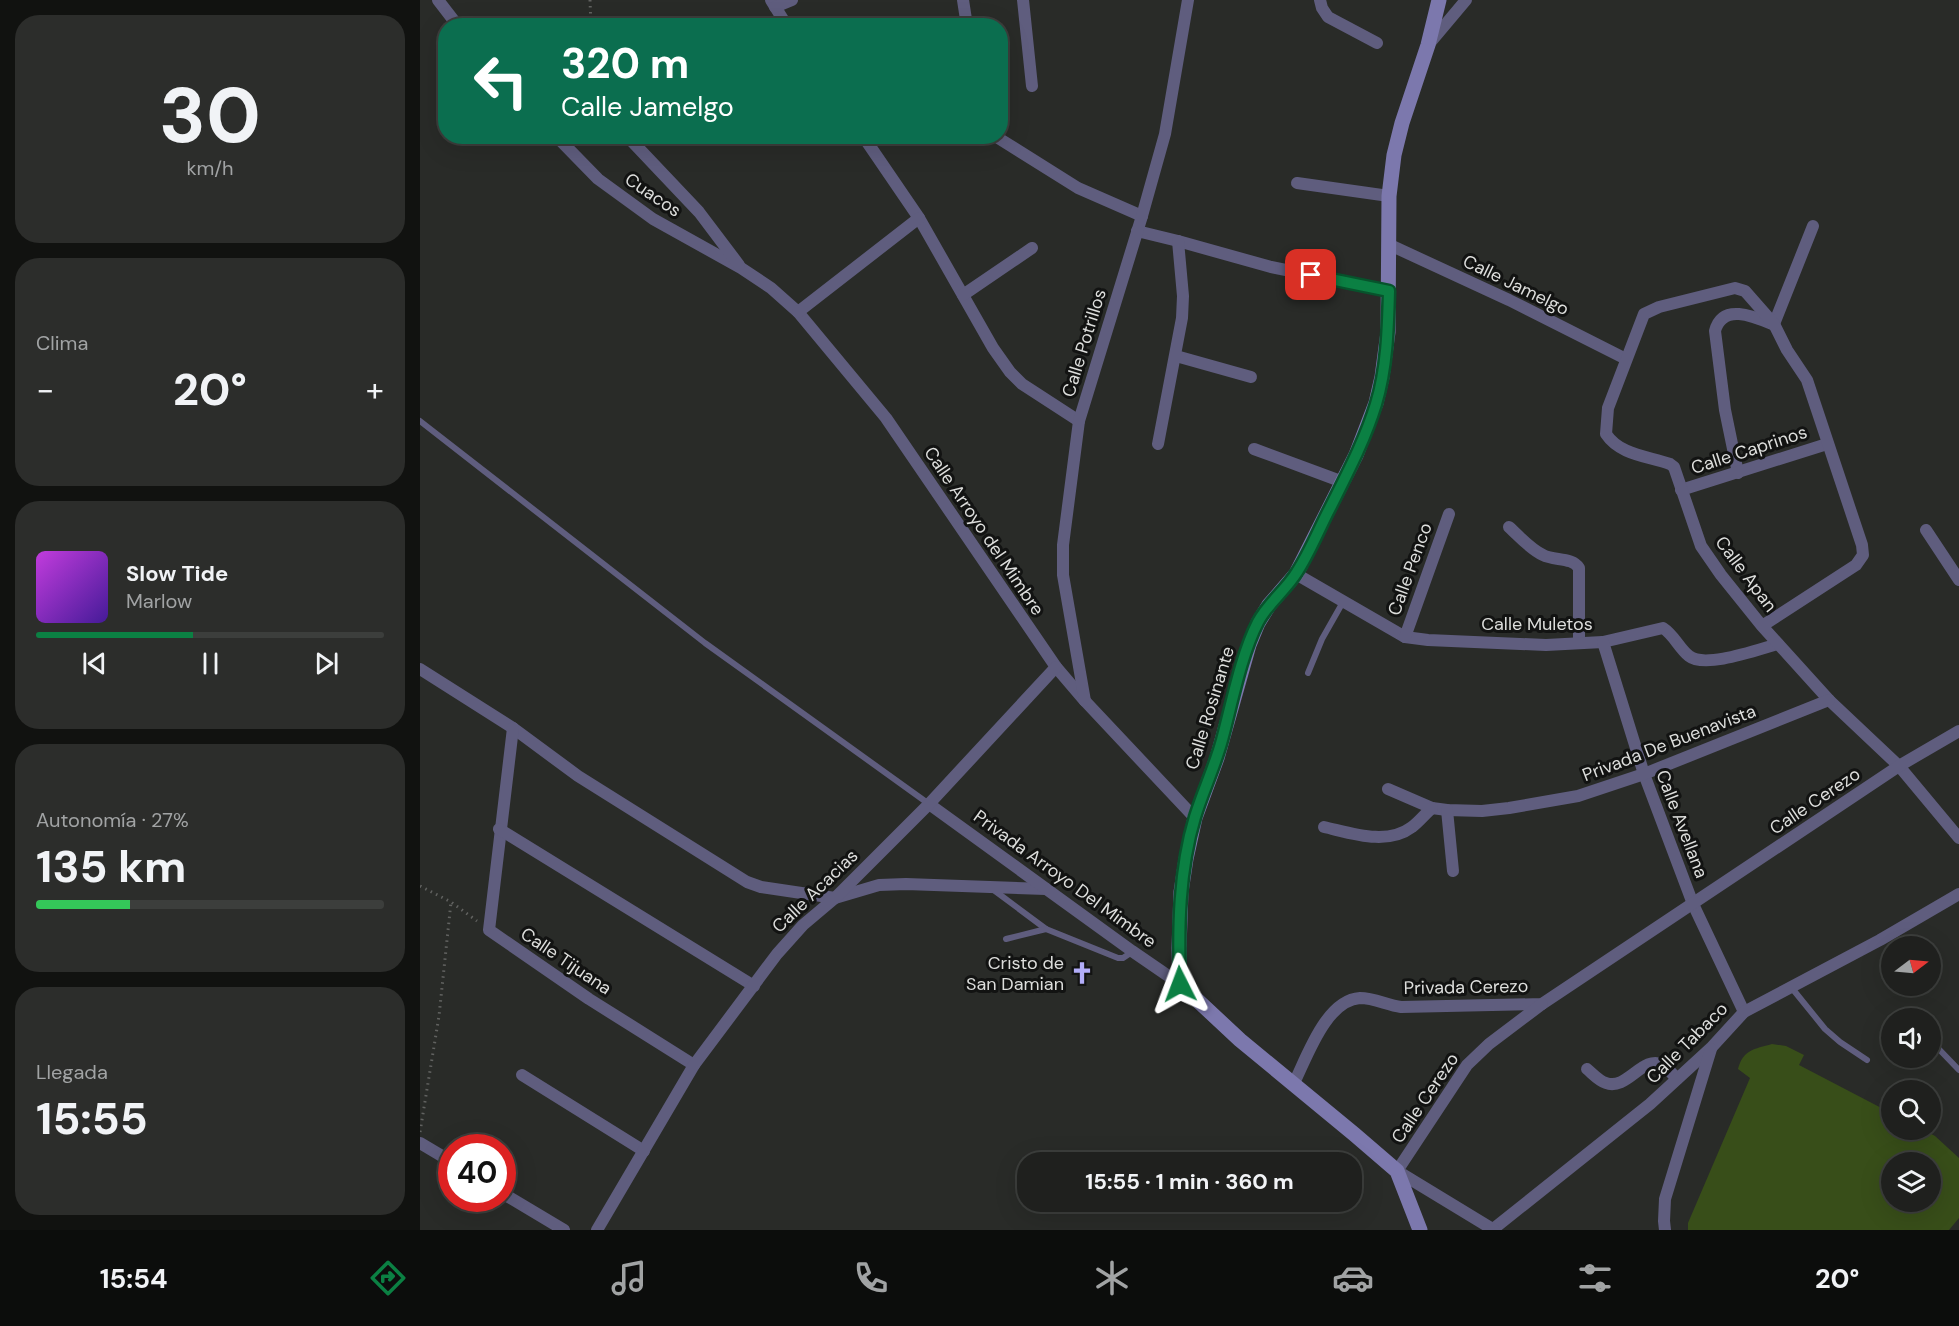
<!DOCTYPE html>
<html lang="es">
<head>
<meta charset="utf-8">
<style>
	:root { --surface:#1f201e; --page:#2c2d2b; --text:#f1f3f6; --muted:#a1a3a4; --line:#3c3e3c; --accent:#0b8043 }
	body { margin:0; font-family:"DM Sans",sans-serif; background:var(--page); color:var(--text); height:100vh; display:flex; flex-direction:column; font-size:22px; white-space:nowrap }
	* { box-sizing:border-box; margin:0 }
	p { font-size:20px; color:var(--muted) }
	.icon { flex:none; width:33px; height:33px; fill:none; stroke:currentColor; stroke-width:2; stroke-linecap:round; stroke-linejoin:round }
	.map { position:relative; flex:1; overflow:hidden }
	.drawer { display:flex; flex-direction:column; gap:15px; padding:15px; background:#111210; width:420px }
	.drawer>* { flex:none }
	.banner { position:absolute; left:18px; top:18px; width:570px; height:126px; border-radius:24px; box-shadow:0 6px 24px #0002,0 0 0 2px var(--line); background:#0b6e4f; color:#fff; overflow:hidden }
	.needle { width:39px; rotate:74deg }
	.controls { position:absolute; left:1461px; top:936px; display:grid; gap:12px }
	.controls a { display:grid; place-items:center; width:60px; height:60px; border-radius:50%; background:var(--surface); box-shadow:0 6px 24px #0002,0 0 0 2px var(--line); font-size:30px }
	.speed { position:absolute; left:18px; top:1134px; display:flex; gap:12px; font-size:30px; font-weight:700; text-align:center }
	.speed>* { display:grid; place-content:center; width:78px; height:78px; border-radius:50%; background:var(--surface); box-shadow:0 6px 24px #0002,0 0 0 2px var(--line); line-height:1 }
	.speed .limit { border:9px solid #d22; background:#fff; color:#111 }
	.pin { position:absolute; display:grid; place-items:center; width:51px; height:51px; color:#fff; margin:-26px; border-radius:12px; box-shadow:0 3px 9px #0006 }
	.me { position:absolute; width:66px; margin:-33px; rotate:357deg; stroke-linejoin:round; filter:drop-shadow(0 0 4px #0008) }
	.turn { display:flex; align-items:center; gap:21px; height:126px; padding:0 24px; font-size:27px }
	.turn .icon { width:78px; height:78px; stroke-width:2.5 }
	.turn b { display:block; font-size:42px; line-height:51px }
	.big { font-size:45px; font-weight:700; line-height:1.1 }
	.drawer .widget { flex:1; display:flex; flex-direction:column; justify-content:center; gap:9px; min-width:0; padding:0 21px; border-radius:24px; background:var(--page) }
	.drawer .dial { align-items:center; gap:0 }
	.dial b { font-size:78px; line-height:1 }
	.song { display:flex; align-items:center; gap:18px }
	.cover { width:72px; height:72px; border-radius:9px; background:linear-gradient(135deg,hsl(290 70% 55%),hsl(260 70% 35%)) }
	.played { height:6px; border-radius:3px; background:linear-gradient(90deg,var(--accent) 45%,var(--line) 45%) }
	.keys { display:flex; justify-content:space-around; direction:ltr }
	.heat { display:flex; justify-content:space-between; align-items:center; font-size:33px; direction:ltr }
	.charge { height:9px; border-radius:4px; background:linear-gradient(90deg,#34c759 27%,var(--line) 0) }
	.trip { position:absolute; left:597px; top:1152px; width:345px; height:60px; border-radius:24px; background:var(--surface); box-shadow:0 6px 24px #0002,0 0 0 2px var(--line); font-weight:700; line-height:60px; text-align:center }
	.menu { display:flex; height:96px; justify-content:space-around; align-items:center; background:#0c0d0c; color:var(--muted) }
	.menu .icon { width:42px; height:42px }
	.menu .active { color:var(--accent) }
	.menu b { font-size:27px; color:var(--text) }
	main { display:flex; flex:1; min-height:0 }
	.map>svg:first-child { display:block }
</style>
</head>
<body>
<main>
<section class="drawer">
<div class="widget dial"><b>30</b><p>km/h</p></div>
<div class="widget"><p>Clima</p>
<div class="heat"><a>−</a><b class="big">20°</b><a>+</a></div>
</div>
<div class="widget">
<div class="song"><i class="cover"></i><div><b>Slow Tide</b><p>Marlow</p></div></div>
<div class="played"></div>
<div class="keys"><svg class="icon" aria-label="previous" viewBox="0 0 24 24"><path d="M18 5L8 12l10 7zM5 5v14"/></svg><svg class="icon" aria-label="pause" viewBox="0 0 24 24"><path d="M8 5v14M16 5v14"/></svg><svg class="icon" aria-label="next" viewBox="0 0 24 24"><path d="M6 5l10 7-10 7zM19 5v14"/></svg></div>
</div>
<div class="widget"><p>Autonomía · 27%</p><b class="big">135 km</b><div class="charge"></div></div>
<div class="widget"><p>Llegada</p><b class="big">15:55</b></div>
</section>
<div class="map">
<svg width="1539" height="1230" viewBox="0 0 1539 1230">
	<rect width="100%" height="100%" fill="#292b28"/>
	<path fill="#384e19" fill-rule="evenodd" d="M 1352,1044 L 1366,1046 L 1384,1055 L 1379,1065 L 1471,1113 L 1472,1130 L 1504,1130 L 1515,1136 L 1539,1158 L 1539,1218 L 1529,1230 L 1268,1230 L 1268,1223 L 1330,1078 L 1318,1069 C 1323,1050 1334,1049 1352,1044 ZM 1472,1162 L 1510,1162 L 1510,1202 L 1472,1202 Z"/>
	<g fill="none" stroke-linecap="round" stroke-linejoin="round">
		<g stroke="#616260" stroke-width="3" stroke-dasharray="1.5 4.5" stroke-linecap="butt">
			<path d="M 170,0 L 171,26"/>
			<path d="M 0,886 L 31,902 L 57,921"/>
			<path d="M 0,1132 L 19,1016 L 31,902"/>
		</g>
		<g stroke="#5f5d7e" stroke-width="6">
			<path d="M 0,421 L 285,643 L 509,804"/>
			<path d="M 888,673 L 902,639 L 923,602"/>
			<path d="M 571,888 L 626,929"/>
			<path d="M 586,939 L 626,929 L 698,958 L 703,958 L 712,952"/>
			<path d="M 1371,987 L 1405,1029 L 1420,1042 L 1447,1060"/>
			<path d="M 1513,1043 L 1539,1070"/>
		</g>
		<g stroke="#5f5d7e" stroke-width="12">
			<path d="M 18,0 L 38,26"/>
			<path d="M 351,0 L 367,26"/>
			<path d="M 543,0 L 547,26"/>
			<path d="M 603,0 L 612,86"/>
			<path d="M 900,0 L 902,8 L 908,17 L 957,43"/>
			<path d="M 355,7 L 372,0"/>
			<path d="M 1009,44 L 1046,0"/>
			<path d="M 136,136 L 178,179 L 233,219 L 321,268 L 351,288 L 378,312 L 466,418 L 636,667 L 665,701 L 775,818"/>
			<path d="M 207,136 L 279,212 L 319,265"/>
			<path d="M 443,136 L 499,218 L 573,348 L 590,372 L 602,384 L 659,421"/>
			<path d="M 575,136 L 658,188 L 722,216"/>
			<path d="M 877,183 L 969,196"/>
			<path d="M 717,231 L 758,241 L 851,267 L 969,291"/>
			<path d="M 970,245 L 1089,300 L 1206,359"/>
			<path d="M 543,295 L 612,248"/>
			<path d="M 378,312 L 499,218"/>
			<path d="M 1354,324 L 1393,226"/>
			<path d="M 756,356 L 831,377"/>
			<path d="M 738,444 L 762,318 L 763,296 L 758,241"/>
			<path d="M 834,449 L 923,482"/>
			<path d="M 1318,473 L 1305,410 L 1295,331 C 1302,303 1333,316 1352,324"/>
			<path d="M 1261,490 L 1407,444"/>
			<path d="M 1089,527 C 1099,536 1110,549 1123,555 C 1134,561 1152,557 1159,568 L 1159,643"/>
			<path d="M 1506,530 L 1539,580"/>
			<path d="M 876,574 L 985,637 L 1008,640 L 1126,645 L 1183,642 L 1243,628 C 1254,635 1259,648 1269,656 C 1285,669 1339,649 1358,644"/>
			<path d="M 1342,626 L 1436,565 L 1443,555 L 1442,545 L 1387,380 L 1367,350 L 1354,324 L 1325,291 L 1315,288 L 1239,307 L 1224,314 L 1188,408 L 1186,434 C 1200,455 1227,456 1250,464 L 1254,467 L 1281,546 L 1301,575 L 1342,626 L 1409,700 L 1479,766 L 1539,838"/>
			<path d="M 985,637 L 1029,514"/>
			<path d="M 1183,642 L 1224,774 L 1273,904 L 1324,1012"/>
			<path d="M 0,669 L 93,728 L 158,776 L 327,882 L 341,887 L 415,898 L 459,885 L 486,884 L 626,889"/>
			<path d="M 665,701 L 643,575 L 643,545 L 659,421 L 722,216 L 745,134 L 768,0"/>
			<path d="M 93,728 L 69,930 L 169,999 L 274,1065"/>
			<path d="M 968,789 L 1012,808 L 1027,810 L 1062,811 L 1089,808 L 1158,796 L 1224,774 L 1409,700"/>
			<path d="M 509,804 L 712,951 L 760,984"/>
			<path d="M 1027,810 L 1033,871"/>
			<path d="M 904,827 C 931,833 967,846 992,827 C 999,822 1005,814 1012,808"/>
			<path d="M 79,829 L 334,986"/>
			<path d="M 1167,1069 C 1173,1074 1179,1081 1186,1083 C 1207,1091 1223,1054 1243,1065 C 1248,1068 1253,1075 1257,1079"/>
			<path d="M 102,1075 L 224,1151"/>
			<path d="M 874,1083 C 887,1057 906,1000 940,998 C 954,998 967,1005 981,1007 L 1122,1004 L 1479,766 L 1539,731"/>
			<path d="M 0,1143 L 32,1162"/>
			<path d="M 82,1193 L 144,1230"/>
			<path d="M 177,1230 L 274,1065 L 357,954 L 383,925 L 415,898 L 509,804 L 636,667"/>
			<path d="M 1072,1230 L 1230,1104 L 1291,1048 L 1324,1012 L 1460,940 L 1539,894"/>
			<path d="M 1074,1230 L 977,1171 L 1047,1065 L 1069,1044 L 1122,1004"/>
			<path d="M 1245,1230 L 1244,1221 L 1245,1199 L 1291,1049"/>
		</g>
		<path stroke="#7c78ad" stroke-width="15" d="M 1000,1230 L 977,1171 L 934,1134 L 820,1040 L 760,984 L 759,948 L 761,892 L 766,859 L 775,818 L 797,758 L 829,645 L 838,623 L 849,605 L 876,574 L 936,455 L 956,403 L 962,377 L 968,332 L 969,196 L 974,155 L 982,123 L 1008,45 L 1019,0"/>
	</g>
	<g fill="none" stroke-linecap="round" stroke-linejoin="round">
		<g stroke="#07532c" stroke-width="15">
			<path id="route" d="M 760,984 C 758,928 759,870 775,817 C 783,791 795,766 802,740 C 812,703 821,655 838,622 C 848,603 866,590 877,572 C 890,552 899,529 910,508 C 927,474 945,440 956,404 C 967,368 968,329 969,291 L 891,275"/>
		</g>
		<use href="#route" stroke="#0b8043" stroke-width="10"/>
	</g>
	<defs>
		<g id="church-bare" transform="scale(1.8)"><path d="M-1.2-6h2.4v3.5h3.3v2.4h-3.3V6h-2.4V-.1h-3.3v-2.4h3.3Z" fill="#b2adf9" stroke="#121312" stroke-width="2.5" paint-order="stroke"/></g>
	</defs>
	<g fill-rule="evenodd">
		<use href="#church-bare" x="662" y="973"/>
	</g>
	<g text-anchor="middle" dominant-baseline="central" stroke-width="6" stroke-linejoin="round" paint-order="stroke">
		<g font-size="18" fill="#dddedc" stroke="#121312">
			<text transform="translate(233 195) rotate(34)">Cuacos</text>
			<text transform="translate(1096 285) rotate(26)">Calle Jamelgo</text>
			<text transform="translate(664 343) rotate(-73)">Calle Potrillos</text>
			<text transform="translate(1329 450) rotate(-18)">Calle Caprinos</text>
			<text transform="translate(564 531) rotate(56)">Calle Arroyo del Mimbre</text>
			<text transform="translate(990 569) rotate(-70)">Calle Penco</text>
			<text transform="translate(1326 574) rotate(53)">Calle Apan</text>
			<text x="1117" y="624">Calle Muletos</text>
			<text transform="translate(790 708) rotate(-73)">Calle Rosinante</text>
			<text transform="translate(1249 743) rotate(-21)">Privada De Buenavista</text>
			<text transform="translate(1395 801) rotate(-34)">Calle Cerezo</text>
			<text transform="translate(1262 824) rotate(69)">Calle Avellana</text>
			<text transform="translate(645 879) rotate(36)">Privada Arroyo Del Mimbre</text>
			<text transform="translate(395 891) rotate(-44)">Calle Acacias</text>
			<text transform="translate(146 961) rotate(34)">Calle Tijuana</text>
			<text transform="translate(1046 987) rotate(-1)">Privada Cerezo</text>
			<text transform="translate(1267 1043) rotate(-45)">Calle Tabaco</text>
			<text transform="translate(1005 1098) rotate(-56)">Calle Cerezo</text>
		</g>
		<g font-size="18" fill="#dddedc" stroke="#121312" text-anchor="end">
			<text x="644" y="963">Cristo de<tspan x="644" dy="21">San Damian</tspan></text>
		</g>
	</g>
</svg>
<div class="controls">
<a><svg class="needle" viewBox="-14 -14 28 28"><path d="M0-13l5 13h-10z" fill="#e53935"/><path d="M0 13l5-13h-10z" fill="#a1a3a4"/></svg></a>
<a><svg class="icon" aria-label="sound" viewBox="0 0 24 24"><path d="M4 9h4l5-4v14l-5-4H4zM17 9q2 3 0 6"/></svg></a>
<a><svg class="icon" aria-label="search" viewBox="0 0 24 24"><circle cx="10" cy="10" r="6"/><path d="M15 15l6 6"/></svg></a>
<a><svg class="icon" aria-label="layers" viewBox="0 0 24 24"><path d="M12 4l9 5-9 5-9-5zM3 14l9 5 9-5"/></svg></a>
</div>
<div class="speed"><div class="limit">40</div></div>
<div class="pin" style="left:891px;top:275px;background:#d93025"><svg class="icon" aria-label="arrive" viewBox="0 0 24 24"><path d="M6 21V4h12l-3 4 3 4H6"/></svg></div>
<svg class="me" style="left:760px;top:984px" viewBox="-20 -20 40 40"><path d="M0-17L14 15 0 8-14 15z" fill="#0b8043" stroke="#fff" stroke-width="4"/></svg>
<div class="trip">15:55 · 1 min · 360 m</div>
<div class="banner">
<div class="turn"><svg class="icon" aria-label="left" viewBox="0 0 24 24"><path d="M17 20v-9H6M10 6l-5 5 5 5"/></svg><div><b>320 m</b>Calle Jamelgo</div></div>
</div>
</div>
</main>
<nav class="menu">
<b>15:54</b>
<svg class="icon active" aria-label="directions" viewBox="0 0 24 24"><path d="M12 3l9 9-9 9-9-9zM9 14v-3h6M13 9l2 2-2 2"/></svg>
<svg class="icon" aria-label="music" viewBox="0 0 24 24"><path d="M9 18V5l10-2v13"/><circle cx="6" cy="18" r="3"/><circle cx="16" cy="16" r="3"/></svg>
<svg class="icon" aria-label="phone" viewBox="0 0 24 24"><path d="M5 4h4l2 5-3 2q2 4 5 5l2-3 5 2v4C11 20 4 13 5 4z"/></svg>
<svg class="icon" aria-label="climate" viewBox="0 0 24 24"><path d="M12 3v18M4 7l16 10M4 17L20 7"/></svg>
<svg class="icon" aria-label="car" viewBox="0 0 24 24"><path d="M5 17H2v-5l4-1 3-4h7l3 4 3 1v5h-3M9 17h6M6 11h13"/><circle cx="7" cy="17" r="2"/><circle cx="17" cy="17" r="2"/></svg>
<svg class="icon" aria-label="filters" viewBox="0 0 24 24"><path d="M4 7h16M4 17h16"/><circle cx="9" cy="7" r="2"/><circle cx="15" cy="17" r="2"/></svg>
<b>20°</b>
</nav>
</body>
</html>
